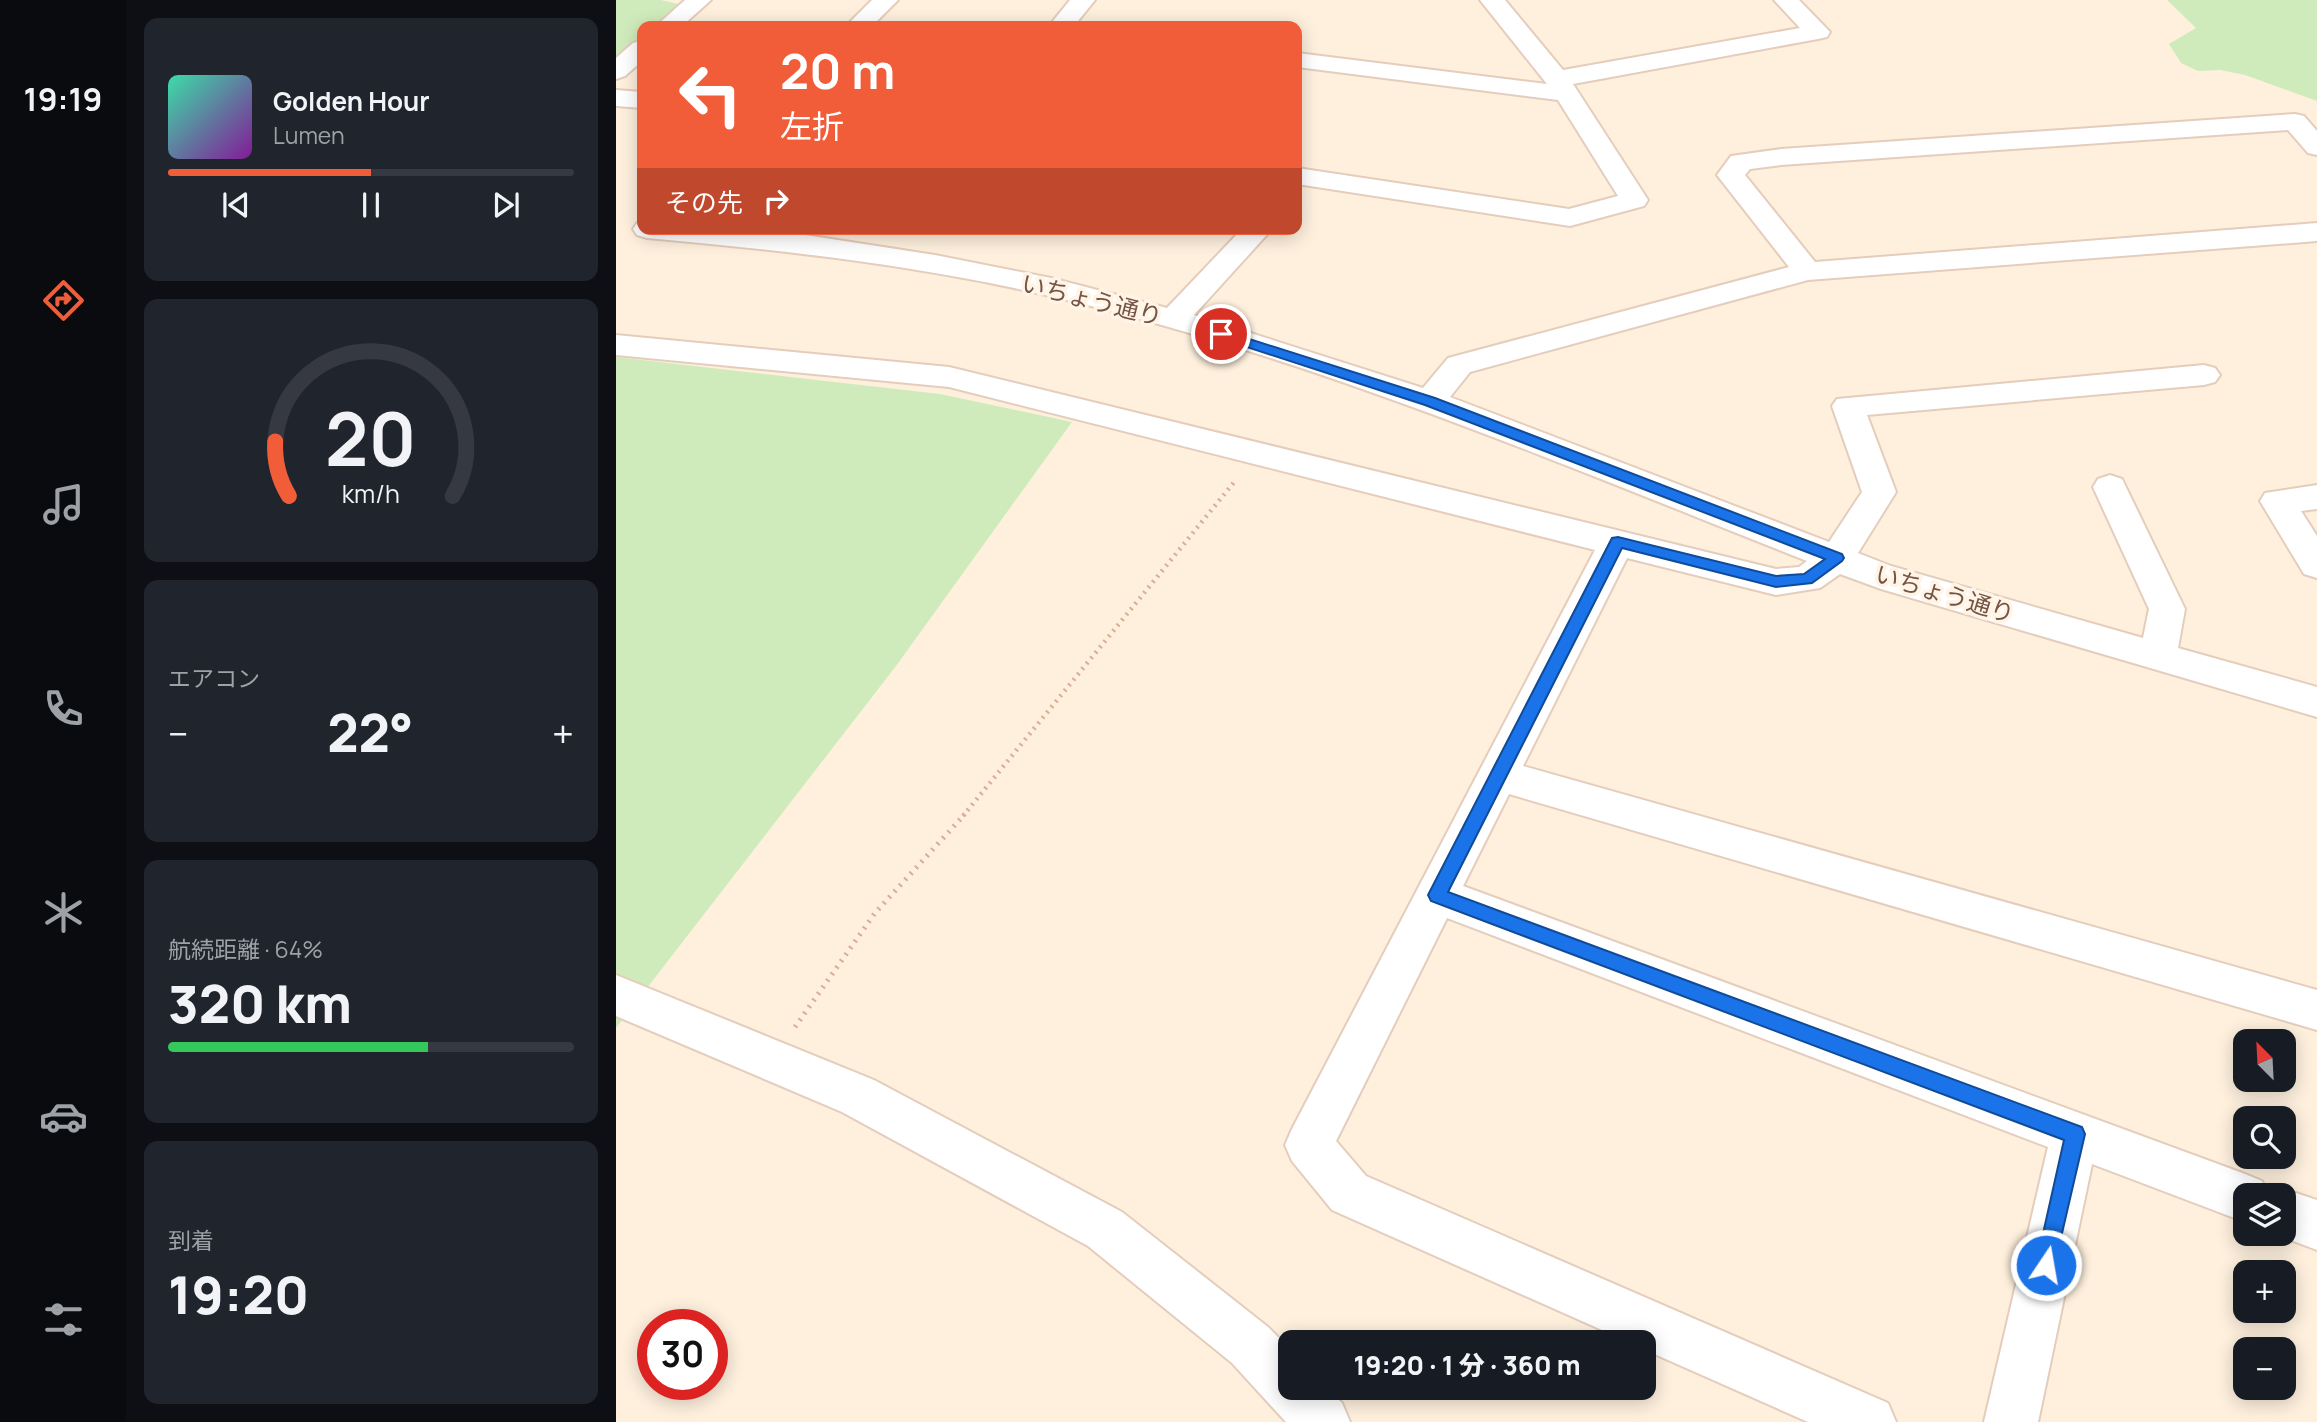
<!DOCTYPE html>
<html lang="ja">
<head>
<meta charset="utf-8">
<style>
	:root { --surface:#171b24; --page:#20242c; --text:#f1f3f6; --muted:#9ea1a6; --line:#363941; --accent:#f15c39 }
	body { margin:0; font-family:Manrope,"Noto Sans JP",sans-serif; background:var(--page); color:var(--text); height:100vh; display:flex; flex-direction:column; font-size:26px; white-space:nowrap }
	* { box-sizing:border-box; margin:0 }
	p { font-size:23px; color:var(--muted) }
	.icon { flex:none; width:38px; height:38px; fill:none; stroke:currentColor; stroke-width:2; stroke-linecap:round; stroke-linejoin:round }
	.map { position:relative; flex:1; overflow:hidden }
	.sheet { display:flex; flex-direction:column; gap:18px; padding:18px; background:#0d0f14; width:490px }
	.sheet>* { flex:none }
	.banner { position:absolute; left:21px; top:21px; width:665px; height:214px; border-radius:14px; box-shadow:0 4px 18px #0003; background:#f15c39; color:#fff; overflow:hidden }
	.needle { width:46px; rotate:336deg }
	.fabs { position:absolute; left:1617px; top:1029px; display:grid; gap:14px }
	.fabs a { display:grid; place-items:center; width:63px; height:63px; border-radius:14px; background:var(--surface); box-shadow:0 4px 18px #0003; font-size:35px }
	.speed { position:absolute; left:21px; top:1309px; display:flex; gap:14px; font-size:35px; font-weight:700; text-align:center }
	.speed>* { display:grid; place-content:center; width:91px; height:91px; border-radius:50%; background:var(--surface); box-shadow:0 4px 18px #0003; line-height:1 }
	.speed .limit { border:10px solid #d22; background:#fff; color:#111 }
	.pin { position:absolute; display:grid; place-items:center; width:60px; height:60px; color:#fff; margin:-30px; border:4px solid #fff; border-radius:50%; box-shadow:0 2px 7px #0007 }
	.me { position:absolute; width:77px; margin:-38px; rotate:12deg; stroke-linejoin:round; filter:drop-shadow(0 0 5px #0008) }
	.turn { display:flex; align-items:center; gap:24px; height:147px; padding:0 28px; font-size:32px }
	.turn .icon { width:91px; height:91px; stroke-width:2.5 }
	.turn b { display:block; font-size:49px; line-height:60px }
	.then { display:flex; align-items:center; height:66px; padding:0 28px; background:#0003; gap:14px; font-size:26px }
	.big { font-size:52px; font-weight:800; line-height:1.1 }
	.sheet .card { flex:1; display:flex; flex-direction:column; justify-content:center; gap:10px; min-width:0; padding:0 24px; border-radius:14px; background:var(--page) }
	.sheet .dial { align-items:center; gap:0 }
	.dial svg { height:182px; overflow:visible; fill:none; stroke:var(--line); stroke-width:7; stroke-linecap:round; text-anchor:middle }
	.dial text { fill:var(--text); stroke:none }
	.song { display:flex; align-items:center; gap:21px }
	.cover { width:84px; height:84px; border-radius:10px; background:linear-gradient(135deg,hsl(160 70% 55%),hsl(290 70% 35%)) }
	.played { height:7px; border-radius:4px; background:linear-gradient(90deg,var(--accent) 50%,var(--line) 50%) }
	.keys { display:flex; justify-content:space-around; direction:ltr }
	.heat { display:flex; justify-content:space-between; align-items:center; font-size:38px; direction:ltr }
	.charge { height:10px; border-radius:5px; background:linear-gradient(90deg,#34c759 64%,var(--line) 0) }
	.trip { position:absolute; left:662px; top:1330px; width:378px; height:70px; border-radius:14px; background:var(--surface); box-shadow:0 4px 18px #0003; font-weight:800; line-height:70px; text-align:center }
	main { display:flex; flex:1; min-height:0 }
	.dock { display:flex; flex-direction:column; width:126px; justify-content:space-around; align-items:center; background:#090b0e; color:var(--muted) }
	.dock .icon { width:49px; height:49px }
	.dock .on { color:var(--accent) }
	.dock b { font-size:32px; color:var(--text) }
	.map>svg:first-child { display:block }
</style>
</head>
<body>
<main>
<nav class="dock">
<b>19:19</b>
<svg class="icon on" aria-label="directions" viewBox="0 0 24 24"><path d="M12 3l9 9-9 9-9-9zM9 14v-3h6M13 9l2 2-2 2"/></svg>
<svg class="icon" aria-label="music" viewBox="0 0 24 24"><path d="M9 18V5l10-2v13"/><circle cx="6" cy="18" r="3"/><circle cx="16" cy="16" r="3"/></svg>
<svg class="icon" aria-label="phone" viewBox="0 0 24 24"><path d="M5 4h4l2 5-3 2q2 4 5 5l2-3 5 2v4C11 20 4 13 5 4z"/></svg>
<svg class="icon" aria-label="climate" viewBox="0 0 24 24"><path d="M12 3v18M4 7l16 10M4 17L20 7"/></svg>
<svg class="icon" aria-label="car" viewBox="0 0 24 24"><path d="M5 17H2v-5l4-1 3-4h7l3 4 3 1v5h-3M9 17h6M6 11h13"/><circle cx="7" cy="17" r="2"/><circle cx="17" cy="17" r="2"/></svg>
<svg class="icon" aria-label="filters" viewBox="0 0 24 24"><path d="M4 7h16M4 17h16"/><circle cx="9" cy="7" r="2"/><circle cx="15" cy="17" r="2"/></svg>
</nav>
<section class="sheet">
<div class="card">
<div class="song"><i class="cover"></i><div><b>Golden Hour</b><p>Lumen</p></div></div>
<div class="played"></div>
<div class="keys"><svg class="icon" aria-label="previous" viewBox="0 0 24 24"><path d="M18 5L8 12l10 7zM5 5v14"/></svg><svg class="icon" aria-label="pause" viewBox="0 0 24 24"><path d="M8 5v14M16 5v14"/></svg><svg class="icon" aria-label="next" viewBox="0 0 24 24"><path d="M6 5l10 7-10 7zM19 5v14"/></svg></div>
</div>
<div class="card dial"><svg viewBox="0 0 100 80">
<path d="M14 69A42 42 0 1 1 86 69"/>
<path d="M14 69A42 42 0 0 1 8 45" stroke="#f15c39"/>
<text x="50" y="56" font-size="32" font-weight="700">20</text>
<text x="50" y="72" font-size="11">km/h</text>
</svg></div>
<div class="card"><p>エアコン</p>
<div class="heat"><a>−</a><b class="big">22°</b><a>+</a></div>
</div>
<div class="card"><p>航続距離 · 64%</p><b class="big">320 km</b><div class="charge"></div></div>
<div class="card"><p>到着</p><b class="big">19:20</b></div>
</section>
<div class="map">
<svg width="1701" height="1422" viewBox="0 0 1701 1422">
	<rect width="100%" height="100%" fill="#fef0dd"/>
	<g fill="#d0ebbb">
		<path d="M 0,0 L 45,0 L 76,7 L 52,26 L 26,26 L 26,48 L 0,71 Z"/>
		<path d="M 1551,0 L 1701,0 L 1701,101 L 1629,75 L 1604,70 L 1582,71 L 1565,63 L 1553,44 L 1580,28 Z"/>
		<path d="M 0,357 L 324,394 L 456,422 L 280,666 L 0,1028 Z"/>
	</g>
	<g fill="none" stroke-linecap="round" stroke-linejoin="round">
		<g stroke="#e4cdbc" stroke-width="4">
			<g id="minor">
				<path d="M 69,0 L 95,0 L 66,26 L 40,26 Z"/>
				<path d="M 256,0 L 282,0 L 256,26 L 230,26 Z"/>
				<path d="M 454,0 L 479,0 L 458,26 L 433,26 Z"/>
				<path d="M 864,0 L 889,0 L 947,70 L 1184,28 L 1158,0 L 1183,0 L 1214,32 L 1211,37 L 1202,39 L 957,84 L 1032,200 L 1028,206 L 954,226 L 681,184 L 681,168 L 953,209 L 1002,196 L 942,100 L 681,67 L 681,53 L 931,84 Z"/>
				<path d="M 26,41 L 26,61 L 9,76 L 0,79 L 0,58 L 17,43 Z"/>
				<path d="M 0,90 L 26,92 L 26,108 L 0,106 Z"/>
				<path d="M 1679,114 L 1688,116 L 1701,131 L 1701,155 L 1692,153 L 1672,130 L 1165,165 L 1134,169 L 1129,175 L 1199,262 L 1701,223 L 1701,241 L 1192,280 L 854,372 L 834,397 L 1213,542 L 1246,492 L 1216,406 L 1221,399 L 1588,365 L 1599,368 L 1604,375 L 1599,382 L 1588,385 L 1251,415 L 1280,492 L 1242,553 L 1275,566 L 1527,638 L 1533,609 L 1477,487 L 1482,479 L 1494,475 L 1506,479 L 1569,609 L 1562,648 L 1701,687 L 1701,717 L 1265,589 L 1224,574 L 1204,588 L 1160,595 L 1011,558 L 907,766 L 1701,990 L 1701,1030 L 893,794 L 847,886 L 1629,1174 L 1646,1181 L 1652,1195 L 1668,1189 L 1701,1200 L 1701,1250 L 1659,1234 L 1668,1234 L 1668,1195 L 1629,1195 L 1629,1222 L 1476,1164 L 1422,1422 L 1368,1422 L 1432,1147 L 831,918 L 720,1141 L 750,1176 L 1272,1403 L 1280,1422 L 1192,1422 L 1027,1349 L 1027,1342 L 1013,1342 L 716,1210 L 676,1161 L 669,1145 L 676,1129 L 979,550 L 333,387 L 0,355 L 0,335 L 333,367 L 1160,569 L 1183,567 L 1191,561 C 943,463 695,357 434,296 C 301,265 166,250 31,238 L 21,235 L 17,229 L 21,223 L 26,222 L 26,229 L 127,229 L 183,234 L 319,255 L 435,278 L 551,308 L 626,229 L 656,229 L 578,315 L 807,388 L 832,358 L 1173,267 L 1101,175 L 1115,156 L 1165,149 Z"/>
				<path d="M 1701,485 L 1701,509 L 1685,511 L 1701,536 L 1701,578 L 1688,574 L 1644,501 L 1649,493 Z"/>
				<path d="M 0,975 L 258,1080 L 506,1212 L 652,1327 L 674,1349 L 674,1388 L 711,1388 L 726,1403 L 734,1422 L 670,1422 L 616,1363 L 472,1246 L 226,1112 L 0,1016 Z"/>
			</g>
		</g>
		<path stroke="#d9ae97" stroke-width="4.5" stroke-dasharray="2 5" stroke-linecap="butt" d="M 347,816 L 619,481"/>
		<path stroke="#d9ae97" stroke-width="5" stroke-dasharray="2 6" stroke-linecap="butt" d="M 179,1027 L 259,913 L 349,814"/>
		<use href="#minor" fill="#fff" fill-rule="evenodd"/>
	</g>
	<path fill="#1a73e8" stroke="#114b97" stroke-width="2" d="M 605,330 L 819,398 L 1226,554 L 1228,558 L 1226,561 L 1196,583 L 1160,587 L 1006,548 L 832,892 L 1466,1127 L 1469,1134 L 1437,1272 L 1430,1275 L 1423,1272 L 1420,1265 L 1448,1140 L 815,901 L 812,895 L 996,538 L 1002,537 L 1160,576 L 1188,574 L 1209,559 L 809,405 L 600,337 L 598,334 Z"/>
	<g text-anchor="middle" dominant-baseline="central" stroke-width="7" stroke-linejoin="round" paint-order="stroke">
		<g font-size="24" fill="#745444" stroke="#fff4e5">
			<text transform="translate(476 299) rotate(14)">いちょう通り</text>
			<text transform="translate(1329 593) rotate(17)">いちょう通り</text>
		</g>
	</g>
</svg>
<div class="fabs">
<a><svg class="needle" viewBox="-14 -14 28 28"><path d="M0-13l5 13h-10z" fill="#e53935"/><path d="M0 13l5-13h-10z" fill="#9ea1a6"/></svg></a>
<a><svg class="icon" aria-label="search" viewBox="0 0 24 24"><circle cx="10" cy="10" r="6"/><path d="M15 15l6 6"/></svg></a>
<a><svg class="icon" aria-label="layers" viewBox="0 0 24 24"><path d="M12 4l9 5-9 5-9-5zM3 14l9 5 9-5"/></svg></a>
<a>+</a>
<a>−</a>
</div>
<div class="speed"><div class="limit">30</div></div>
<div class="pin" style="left:605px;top:334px;background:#d93025"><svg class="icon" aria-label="arrive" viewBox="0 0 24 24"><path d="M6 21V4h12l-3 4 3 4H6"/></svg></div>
<svg class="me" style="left:1430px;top:1265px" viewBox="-20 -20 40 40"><circle r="17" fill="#1a73e8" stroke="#fff" stroke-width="3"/><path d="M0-11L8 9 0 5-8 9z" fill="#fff"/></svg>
<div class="trip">19:20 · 1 分 · 360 m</div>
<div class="banner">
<div class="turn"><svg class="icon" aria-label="left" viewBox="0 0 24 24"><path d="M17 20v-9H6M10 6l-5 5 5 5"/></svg><div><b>20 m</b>左折</div></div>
<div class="then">その先<svg class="icon" aria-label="right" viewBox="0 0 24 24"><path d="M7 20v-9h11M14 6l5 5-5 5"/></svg></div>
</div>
</div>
</main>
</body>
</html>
